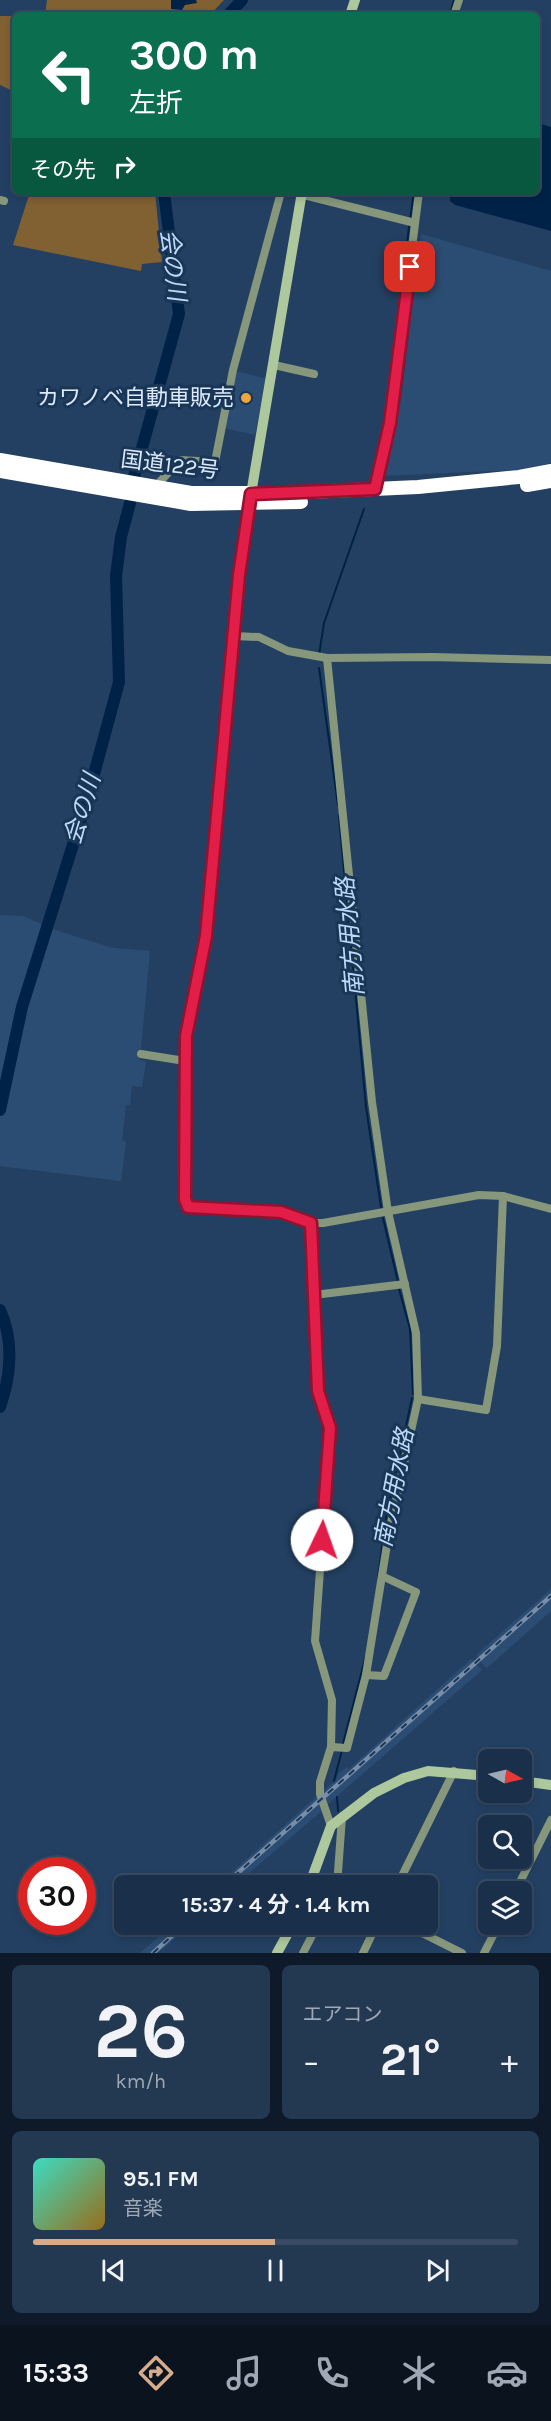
<!DOCTYPE html>
<html lang="ja">
<head>
<meta charset="utf-8">
<style>
	:root { --surface:#1a304a; --page:#233851; --text:#f1f3f6; --muted:#9fa9b5; --line:#384b62; --accent:#d6ab8b }
	body { margin:0; font-family:Karla,"Noto Sans JP",sans-serif; background:var(--page); color:var(--text); height:100vh; display:flex; flex-direction:column; font-size:22px; white-space:nowrap }
	* { box-sizing:border-box; margin:0 }
	p { font-size:20px; color:var(--muted) }
	.icon { flex:none; width:33px; height:33px; fill:none; stroke:currentColor; stroke-width:2; stroke-linecap:round; stroke-linejoin:round }
	.map { position:relative; height:1953px; overflow:hidden }
	.drawer { display:flex; flex-direction:column; gap:12px; padding:12px; background:#0e1a29; flex:1 }
	.drawer>* { flex:none }
	.hud { position:absolute; left:12px; top:12px; width:528px; height:183px; border-radius:9px; box-shadow:0 3px 9px #0003,0 0 0 2px var(--line); background:#0b6e4f; color:#fff; overflow:hidden }
	.needle { width:39px; rotate:98deg }
	.fabs { position:absolute; left:478px; top:1749px; display:grid; gap:12px }
	.fabs a { display:grid; place-items:center; width:54px; height:54px; border-radius:9px; background:var(--surface); box-shadow:0 3px 9px #0003,0 0 0 2px var(--line); font-size:30px }
	.speed { position:absolute; left:18px; top:1857px; display:flex; gap:12px; font-size:30px; font-weight:700; text-align:center }
	.speed>* { display:grid; place-content:center; width:78px; height:78px; border-radius:50%; background:var(--surface); box-shadow:0 3px 9px #0003,0 0 0 2px var(--line); line-height:1 }
	.speed .limit { border:9px solid #d22; background:#fff; color:#111 }
	.pin { position:absolute; display:grid; place-items:center; width:51px; height:51px; color:#fff; margin:-26px; border-radius:12px; box-shadow:0 3px 9px #0006 }
	.me { position:absolute; width:66px; margin:-33px; rotate:3deg; stroke-linejoin:round; filter:drop-shadow(0 0 4px #0008) }
	.turn { display:flex; align-items:center; gap:21px; height:126px; padding:0 18px; font-size:27px }
	.turn .icon { width:78px; height:78px; stroke-width:2.5 }
	.turn b { display:block; font-size:42px; line-height:51px }
	.then { display:flex; align-items:center; height:57px; padding:0 18px; background:#0003; gap:12px; font-size:22px }
	.big { font-size:45px; font-weight:700; line-height:1.1 }
	.drawer .tile { flex:1; display:flex; flex-direction:column; justify-content:center; gap:9px; min-width:0; padding:0 21px; border-radius:9px; background:var(--page) }
	.drawer .dial { align-items:center; gap:0 }
	.dial b { font-size:78px; line-height:1 }
	.song { display:flex; align-items:center; gap:18px }
	.cover { width:72px; height:72px; border-radius:9px; background:linear-gradient(135deg,hsl(170 70% 55%),hsl(40 70% 35%)) }
	.played { height:6px; border-radius:3px; background:linear-gradient(90deg,var(--accent) 50%,var(--line) 50%) }
	.keys { display:flex; justify-content:space-around; direction:ltr }
	.heat { display:flex; justify-content:space-between; align-items:center; font-size:33px; direction:ltr }
	.drawer .tiles { flex:1; display:grid; gap:12px; grid-template-columns:1fr 1fr }
	.tile:last-child { grid-column:span 2 }
	.trip { position:absolute; left:114px; top:1875px; width:324px; height:60px; border-radius:9px; background:var(--surface); box-shadow:0 3px 9px #0003,0 0 0 2px var(--line); font-weight:700; line-height:60px; text-align:center }
	.tabs { display:flex; height:96px; justify-content:space-around; align-items:center; background:#0a131e; color:var(--muted) }
	.tabs .icon { width:42px; height:42px }
	.tabs .selected { color:var(--accent) }
	.tabs b { font-size:27px; color:var(--text) }
	.map>svg:first-child { display:block }
</style>
</head>
<body>
<div class="map">
<svg width="551" height="1953" viewBox="0 0 551 1953">
	<rect width="100%" height="100%" fill="#234062"/>
	<g fill="#2b4d73">
		<path d="M 421,234 L 551,271 L 551,463 L 514,470 L 382,476 L 401,401 Z"/>
		<path d="M 236,371 L 266,379 L 255,435 L 224,428 Z"/>
		<path d="M 0,915 L 23,916 L 55,930 L 113,948 L 150,951 L 140,1060 L 146,1062 L 142,1087 L 132,1086 L 130,1105 L 126,1105 L 122,1140 L 126,1142 L 121,1181 L 0,1166 Z"/>
		<path d="M 551,1589 L 551,1611 L 487,1668 L 483,1665 L 476,1655 Z"/>
		<path d="M 471,1659 L 482,1670 L 327,1805 L 322,1792 L 336,1780 L 338,1774 L 347,1767 L 349,1769 Z"/>
		<path d="M 318,1795 L 323,1810 L 235,1885 L 217,1886 Z"/>
		<path d="M 172,1925 L 191,1925 L 158,1953 L 140,1953 Z"/>
	</g>
	<g fill="#816031">
		<path d="M 47,0 L 224,0 L 210,15 L 45,15 Z"/>
		<path d="M 15,16 L 15,92 L 0,85 L 0,16 Z"/>
		<path d="M 30,192 L 155,192 L 162,262 L 142,264 L 141,271 L 13,245 Z"/>
	</g>
	<g fill="#002247">
		<path d="M 171,0 L 196,0 L 197,3 L 185,5 L 182,10 L 171,9 Z"/>
		<path d="M 537,123 L 551,127 L 551,231 L 455,205 L 450,201 L 450,192 L 537,192 Z"/>
	</g>
	<g fill="none" stroke-linecap="round" stroke-linejoin="round">
		<g stroke="#002247" stroke-width="2">
			<path d="M 450,15 L 454,0"/>
			<path d="M 410,219 L 414,192"/>
			<path d="M 398,328 L 409,226"/>
			<path d="M 372,480 L 385,429"/>
			<path d="M 319,655 L 324,623 L 364,509"/>
			<path d="M 319,668 L 338,805"/>
			<path d="M 339,816 L 366,1107 L 381,1207"/>
			<path d="M 383,1218 L 398,1282"/>
			<path d="M 399,1289 L 410,1329 L 413,1394"/>
			<path d="M 378,1578 L 386,1518 L 412,1398"/>
			<path d="M 343,1744 L 366,1655"/>
			<path d="M 334,1781 L 342,1750"/>
			<path d="M 337,1797 L 338,1811"/>
		</g>
		<g stroke="#002247" stroke-width="12">
			<path d="M 228,15 L 242,0"/>
			<path d="M 134,477 L 179,314 L 164,192"/>
			<path d="M 0,1110 L 22,1007 L 87,800 L 119,682 L 116,576 L 121,537 L 130,503"/>
			<path d="M 0,1310 C 14,1340 11,1376 0,1407"/>
		</g>
		<g stroke="#86977b" stroke-width="8">
			<path d="M 454,15 L 459,0"/>
			<path d="M 292,192 L 415,223"/>
			<path d="M 0,200 L 4,201"/>
			<path d="M 274,365 L 314,374"/>
			<path d="M 156,486 L 180,460 L 215,462 L 233,370 L 281,192"/>
			<path d="M 375,489 L 390,423 L 419,192"/>
			<path d="M 249,501 L 239,575 L 206,936 L 186,1036 L 185,1199 L 187,1207 L 281,1212 L 311,1223 L 323,1223 L 479,1195 L 503,1196 L 551,1209"/>
			<path d="M 234,636 L 259,637 L 288,651 L 327,658 L 433,657 L 551,660"/>
			<path d="M 327,658 L 372,1102 L 388,1212 L 416,1333 L 418,1399 L 389,1532 L 366,1675 L 347,1748 L 331,1747"/>
			<path d="M 141,1054 L 185,1061"/>
			<path d="M 311,1223 L 318,1391 L 330,1428 L 315,1641 L 332,1700 L 331,1747 L 320,1782 L 320,1794 L 331,1826"/>
			<path d="M 314,1295 L 405,1284"/>
			<path d="M 418,1399 L 486,1410 L 497,1346 L 503,1196"/>
			<path d="M 366,1675 L 384,1676 L 416,1592 L 382,1576"/>
			<path d="M 337,1886 L 342,1817"/>
			<path d="M 397,1886 L 454,1771"/>
			<path d="M 515,1892 L 551,1820"/>
			<path d="M 404,1924 L 462,1953"/>
			<path d="M 303,1953 L 318,1924"/>
			<path d="M 363,1953 L 377,1924"/>
			<path d="M 484,1953 L 499,1924"/>
		</g>
		<g stroke="#adc89c" stroke-width="10">
			<path d="M 350,15 L 355,0"/>
			<path d="M 251,494 L 302,192"/>
			<path d="M 522,1781 L 551,1785"/>
			<path d="M 309,1886 L 331,1826 L 374,1793 L 404,1778 L 428,1771 L 489,1776"/>
			<path d="M 277,1953 L 293,1924"/>
		</g>
		<g stroke="#fff" stroke-width="14">
			<path d="M 0,460 L 191,493 L 286,493 L 418,487 L 519,477 L 551,471"/>
			<path d="M 0,471 L 191,504 L 301,502"/>
			<path d="M 527,485 L 551,481"/>
		</g>
		<g stroke="#778da8" stroke-width="4.5">
			<g id="rail">
				<path d="M 223,1886 L 551,1596"/>
				<path d="M 153,1953 L 185,1924"/>
			</g>
		</g>
		<use href="#rail" stroke="#193657" stroke-width="2" stroke-dasharray="7" stroke-linecap="butt"/>
	</g>
	<g fill="none" stroke-linecap="round" stroke-linejoin="round">
		<g stroke="#92132f" stroke-width="15">
			<path id="route" d="M 322,1540 L 330,1428 L 318,1391 L 311,1223 L 281,1212 L 188,1207 L 185,1199 L 186,1036 L 206,936 L 239,575 L 251,494 L 375,489 L 390,423 L 410,267"/>
		</g>
		<use href="#route" stroke="#e11d48" stroke-width="10"/>
	</g>
	<circle fill="#eea73c" stroke="#193657" stroke-width="2" cx="246" cy="398" r="6"/>
	<g text-anchor="middle" dominant-baseline="central" stroke-width="6" stroke-linejoin="round" paint-order="stroke">
		<g font-size="22" fill="#dceafb" stroke="#193657" text-anchor="end">
			<text x="234" y="398">カワノベ自動車販売</text>
		</g>
		<g font-size="22" fill="#dceafb" stroke="#193657">
			<text transform="translate(170 465) rotate(7)">国道122号</text>
		</g>
		<g font-size="24" font-style="italic" fill="#bfd9f8" stroke="#193657">
			<text transform="translate(173 265) rotate(83)">会の川</text>
			<text transform="translate(82 809) rotate(-73)">会の川</text>
			<text transform="translate(350 937) rotate(-95)">南方用水路</text>
			<text transform="translate(394 1488) rotate(-79)">南方用水路</text>
		</g>
	</g>
</svg>
<div class="fabs">
<a><svg class="needle" viewBox="-14 -14 28 28"><path d="M0-13l5 13h-10z" fill="#e53935"/><path d="M0 13l5-13h-10z" fill="#9fa9b5"/></svg></a>
<a><svg class="icon" aria-label="search" viewBox="0 0 24 24"><circle cx="10" cy="10" r="6"/><path d="M15 15l6 6"/></svg></a>
<a><svg class="icon" aria-label="layers" viewBox="0 0 24 24"><path d="M12 4l9 5-9 5-9-5zM3 14l9 5 9-5"/></svg></a>
</div>
<div class="speed"><div class="limit">30</div></div>
<div class="pin" style="left:410px;top:267px;background:#d93025"><svg class="icon" aria-label="arrive" viewBox="0 0 24 24"><path d="M6 21V4h12l-3 4 3 4H6"/></svg></div>
<svg class="me" style="left:322px;top:1540px" viewBox="-20 -20 40 40"><circle r="19" fill="#fff"/><path d="M0-13L10 11 0 6-10 11z" fill="#e11d48"/></svg>
<div class="trip">15:37 · 4 分 · 1.4 km</div>
<div class="hud">
<div class="turn"><svg class="icon" aria-label="left" viewBox="0 0 24 24"><path d="M17 20v-9H6M10 6l-5 5 5 5"/></svg><div><b>300 m</b>左折</div></div>
<div class="then">その先<svg class="icon" aria-label="right" viewBox="0 0 24 24"><path d="M7 20v-9h11M14 6l5 5-5 5"/></svg></div>
</div>
</div>
<section class="drawer">
<div class="tiles">
<div class="tile dial"><b>26</b><p>km/h</p></div>
<div class="tile"><p>エアコン</p>
<div class="heat"><a>−</a><b class="big">21°</b><a>+</a></div>
</div>
<div class="tile">
<div class="song"><i class="cover"></i><div><b>95.1 FM</b><p>音楽</p></div></div>
<div class="played"></div>
<div class="keys"><svg class="icon" aria-label="previous" viewBox="0 0 24 24"><path d="M18 5L8 12l10 7zM5 5v14"/></svg><svg class="icon" aria-label="pause" viewBox="0 0 24 24"><path d="M8 5v14M16 5v14"/></svg><svg class="icon" aria-label="next" viewBox="0 0 24 24"><path d="M6 5l10 7-10 7zM19 5v14"/></svg></div>
</div>
</div>
</section>
<nav class="tabs">
<b>15:33</b>
<svg class="icon selected" aria-label="directions" viewBox="0 0 24 24"><path d="M12 3l9 9-9 9-9-9zM9 14v-3h6M13 9l2 2-2 2"/></svg>
<svg class="icon" aria-label="music" viewBox="0 0 24 24"><path d="M9 18V5l10-2v13"/><circle cx="6" cy="18" r="3"/><circle cx="16" cy="16" r="3"/></svg>
<svg class="icon" aria-label="phone" viewBox="0 0 24 24"><path d="M5 4h4l2 5-3 2q2 4 5 5l2-3 5 2v4C11 20 4 13 5 4z"/></svg>
<svg class="icon" aria-label="climate" viewBox="0 0 24 24"><path d="M12 3v18M4 7l16 10M4 17L20 7"/></svg>
<svg class="icon" aria-label="car" viewBox="0 0 24 24"><path d="M5 17H2v-5l4-1 3-4h7l3 4 3 1v5h-3M9 17h6M6 11h13"/><circle cx="7" cy="17" r="2"/><circle cx="17" cy="17" r="2"/></svg>
</nav>
</body>
</html>
